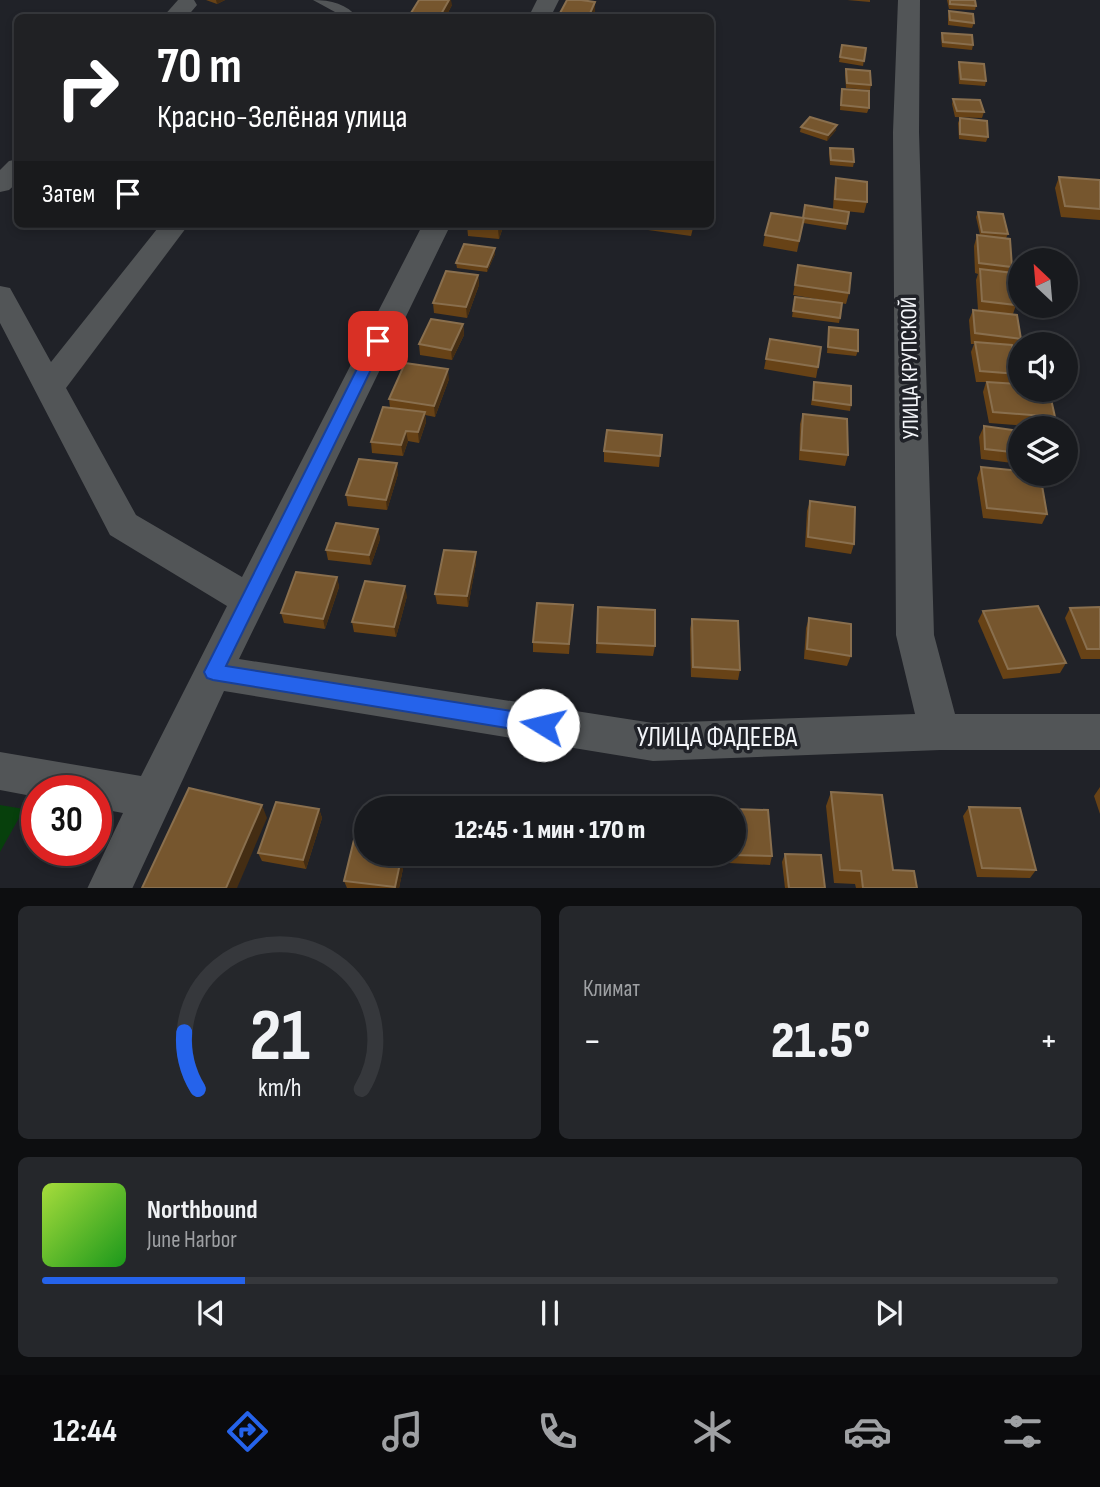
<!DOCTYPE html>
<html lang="ru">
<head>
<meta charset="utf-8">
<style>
	:root { --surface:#181a1e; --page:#25272b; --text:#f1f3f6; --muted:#9fa1a4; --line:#36383c; --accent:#2563eb }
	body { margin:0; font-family:"Sofia Sans Condensed",sans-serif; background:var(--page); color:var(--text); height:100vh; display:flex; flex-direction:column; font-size:26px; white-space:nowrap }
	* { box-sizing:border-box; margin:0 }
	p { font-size:23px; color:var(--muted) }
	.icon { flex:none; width:38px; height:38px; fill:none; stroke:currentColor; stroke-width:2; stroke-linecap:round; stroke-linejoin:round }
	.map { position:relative; height:888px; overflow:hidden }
	.panel { display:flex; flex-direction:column; gap:18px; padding:18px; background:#0d0e10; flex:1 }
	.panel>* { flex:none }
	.top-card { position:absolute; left:14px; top:14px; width:700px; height:214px; border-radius:10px; box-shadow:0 4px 10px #0003,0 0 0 2px var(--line); background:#202124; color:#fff; overflow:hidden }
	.needle { width:46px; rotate:334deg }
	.buttons { position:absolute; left:1008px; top:248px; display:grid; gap:14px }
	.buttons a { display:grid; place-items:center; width:70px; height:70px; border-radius:50%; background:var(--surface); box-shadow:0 4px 10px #0003,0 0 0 2px var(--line); font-size:35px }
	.speed { position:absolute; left:21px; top:775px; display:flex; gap:14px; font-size:35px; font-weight:700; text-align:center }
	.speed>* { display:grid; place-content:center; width:91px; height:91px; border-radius:50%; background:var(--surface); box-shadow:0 4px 10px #0003,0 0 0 2px var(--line); line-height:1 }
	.speed .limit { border:10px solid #d22; background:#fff; color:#111 }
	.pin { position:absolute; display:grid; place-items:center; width:60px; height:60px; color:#fff; margin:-30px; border-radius:14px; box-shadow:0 4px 10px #0006 }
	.me { position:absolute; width:77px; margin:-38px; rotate:279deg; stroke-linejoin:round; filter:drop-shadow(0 0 5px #0008) }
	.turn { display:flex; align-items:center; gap:24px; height:147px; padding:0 28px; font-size:32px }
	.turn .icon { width:91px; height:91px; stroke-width:2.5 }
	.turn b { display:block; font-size:49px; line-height:60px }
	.then { display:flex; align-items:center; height:66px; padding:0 28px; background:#0003; gap:14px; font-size:26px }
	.big { font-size:52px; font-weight:800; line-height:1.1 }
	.panel .card { flex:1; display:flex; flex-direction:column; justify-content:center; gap:10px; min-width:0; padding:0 24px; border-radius:10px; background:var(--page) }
	.panel .dial { align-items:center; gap:0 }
	.dial svg { height:182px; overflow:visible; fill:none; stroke:var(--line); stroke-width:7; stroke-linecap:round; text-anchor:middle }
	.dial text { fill:var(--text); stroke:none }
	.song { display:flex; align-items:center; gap:21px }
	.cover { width:84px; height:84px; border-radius:10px; background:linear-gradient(135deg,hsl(80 70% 55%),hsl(120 70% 35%)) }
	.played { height:7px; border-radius:4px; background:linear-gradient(90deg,var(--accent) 20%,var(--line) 20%) }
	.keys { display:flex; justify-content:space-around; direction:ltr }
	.heat { display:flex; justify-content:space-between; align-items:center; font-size:38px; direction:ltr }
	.panel .tiles { flex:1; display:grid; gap:18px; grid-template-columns:1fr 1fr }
	.card:last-child { grid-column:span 2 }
	.trip { position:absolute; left:354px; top:796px; width:392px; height:70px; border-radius:35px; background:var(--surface); box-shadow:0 4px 10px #0003,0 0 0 2px var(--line); font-weight:800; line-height:70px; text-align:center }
	.menu { display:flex; height:112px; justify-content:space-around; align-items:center; background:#0a0a0c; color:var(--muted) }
	.menu .icon { width:49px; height:49px }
	.menu .active { color:var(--accent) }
	.menu b { font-size:32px; color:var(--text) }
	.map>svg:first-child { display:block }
</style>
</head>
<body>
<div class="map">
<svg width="1100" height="889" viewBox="0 0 1100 889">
	<rect width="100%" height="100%" fill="#202228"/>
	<path fill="#07400c" d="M 0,805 L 24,809 L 0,852 Z"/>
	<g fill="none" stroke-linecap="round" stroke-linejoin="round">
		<path fill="#525557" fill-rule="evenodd" d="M 313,0 C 331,0 347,4 358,18 L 346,18 Z"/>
		<g fill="#525557" fill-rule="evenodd">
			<path d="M 178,0 L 194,0 L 197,5 L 186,18 L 162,18 Z"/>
			<path d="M 537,0 L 559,0 L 550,18 L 528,18 Z"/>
			<path d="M 898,0 L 920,0 L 919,132 L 934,635 L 955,714 L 1100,714 L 1100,750 L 940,750 L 653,761 L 224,691 L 132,889 L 87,889 L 123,813 L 96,808 L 96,791 L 37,791 L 37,797 L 0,790 L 0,752 L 141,776 L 227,606 L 110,535 L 0,323 L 0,286 L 10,288 L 51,362 L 161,224 L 189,224 L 66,388 L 136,515 L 242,577 L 423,224 L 451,224 L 239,659 L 653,723 L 915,714 L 896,635 L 893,132 Z"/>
			<path d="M 18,159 L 18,182 L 9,190 L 0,192 L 0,170 L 9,161 Z"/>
		</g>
	</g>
	<g fill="#674216">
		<path d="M 206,0 L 225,0 L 217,4 Z"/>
		<path d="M 847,0 L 870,0 L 870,2 Z"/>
		<path d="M 947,0 L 975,0 L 976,6 L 975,10 L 949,9 Z"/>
		<path d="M 452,5 L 445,18 L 411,18 L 411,13 Z"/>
		<path d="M 595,11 L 592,18 L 559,18 L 559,15 Z"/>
		<path d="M 949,11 L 974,23 L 972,28 L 948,25 L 948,16 Z"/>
		<path d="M 942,33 L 973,45 L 972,50 L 942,47 L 941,38 Z"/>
		<path d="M 842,45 L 866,48 L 863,66 L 839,62 Z"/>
		<path d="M 959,62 L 986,81 L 985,86 L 959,84 L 958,67 Z"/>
		<path d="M 846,69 L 871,85 L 870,90 L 846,88 L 845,74 Z"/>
		<path d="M 841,94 L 869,108 L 867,113 L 840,110 Z"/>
		<path d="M 953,99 L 984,112 L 982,118 L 955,117 L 952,104 Z"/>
		<path d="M 960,118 L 988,137 L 986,142 L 959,139 L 958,123 Z"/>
		<path d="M 801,127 L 836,130 L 827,141 L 800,132 Z"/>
		<path d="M 830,148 L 854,162 L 853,167 L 830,165 L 829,153 Z"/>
		<path d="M 1059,177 L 1100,180 L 1100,220 L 1061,217 L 1055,188 Z"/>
		<path d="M 836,178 L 867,202 L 864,213 L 835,210 L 847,224 L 846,230 L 803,223 L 797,252 L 763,246 L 765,235 L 803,218 L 833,209 L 834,189 Z"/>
		<path d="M 978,212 L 1008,234 L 1006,238 L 1012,267 L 1010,273 L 1016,305 L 1013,314 L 1021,339 L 1016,349 L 1013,349 L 1018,374 L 1014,384 L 1055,417 L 1051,428 L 989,423 L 983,392 L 986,382 L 976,382 L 971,352 L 974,344 L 971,344 L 969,320 L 973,310 L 978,310 L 976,280 L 978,274 L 975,273 L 974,246 L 977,235 L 980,235 L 976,217 Z"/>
		<path d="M 504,224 L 499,239 L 468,236 L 467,225 Z"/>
		<path d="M 649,224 L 694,224 L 691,236 L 648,230 Z"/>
		<path d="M 495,254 L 487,272 L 457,268 L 456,263 Z"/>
		<path d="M 798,265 L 849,293 L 846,304 L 793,295 Z"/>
		<path d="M 478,275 L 479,285 L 467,318 L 434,313 L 433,303 Z"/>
		<path d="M 795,297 L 840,318 L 839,323 L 792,317 Z"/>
		<path d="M 463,324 L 464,335 L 452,360 L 420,355 L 419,344 Z"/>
		<path d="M 829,327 L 858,351 L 856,356 L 827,353 Z"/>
		<path d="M 770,339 L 818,367 L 816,378 L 764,369 Z"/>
		<path d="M 449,379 L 435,417 L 425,415 L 426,422 L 419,443 L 408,441 L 403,456 L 372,453 L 371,442 L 390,408 L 389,399 Z"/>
		<path d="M 814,382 L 851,405 L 850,411 L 811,405 Z"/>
		<path d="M 803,414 L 848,455 L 845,466 L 799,460 L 800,424 Z"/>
		<path d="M 984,426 L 1020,431 L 1020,464 L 981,459 L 979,437 Z"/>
		<path d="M 662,435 L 659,467 L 604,462 L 604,451 Z"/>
		<path d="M 981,467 L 1047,514 L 1042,524 L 983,518 L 977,478 Z"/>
		<path d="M 398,474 L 387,510 L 348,506 L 346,495 Z"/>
		<path d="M 810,501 L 854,544 L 851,554 L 805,547 L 807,511 Z"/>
		<path d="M 378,529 L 380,539 L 371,565 L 328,560 L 326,550 Z"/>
		<path d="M 476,563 L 468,607 L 437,604 L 435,594 Z"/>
		<path d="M 337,577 L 339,587 L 325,629 L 284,623 L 281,613 Z"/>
		<path d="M 407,596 L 396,637 L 354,632 L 352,622 Z"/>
		<path d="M 598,607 L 655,646 L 653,656 L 596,653 Z"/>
		<path d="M 1100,607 L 1100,659 L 1081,659 L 1065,618 L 1070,608 Z"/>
		<path d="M 983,611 L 1066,663 L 1060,673 L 1003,679 L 978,621 Z"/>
		<path d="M 572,616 L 569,654 L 533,652 L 533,642 Z"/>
		<path d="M 809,618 L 851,656 L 847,666 L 804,659 L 806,628 Z"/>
		<path d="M 692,619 L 740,670 L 738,680 L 691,677 L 690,629 Z"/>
		<path d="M 1100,787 L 1100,814 L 1094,796 Z"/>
		<path d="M 831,792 L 893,870 L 917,888 L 856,888 L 855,884 L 834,883 L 826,806 Z"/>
		<path d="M 969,807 L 1036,870 L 1030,878 L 977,877 L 963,816 Z"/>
		<path d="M 319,809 L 322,818 L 306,869 L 262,861 L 258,853 Z"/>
		<path d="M 406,854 L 399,888 L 347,888 L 344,881 Z"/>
		<path d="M 667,854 L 708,854 L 706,863 L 666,859 Z"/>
		<path d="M 728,854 L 733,854 L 772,856 L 770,865 L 728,863 Z"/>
		<path d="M 785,854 L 825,888 L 785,888 L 782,862 Z"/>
	</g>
	<g fill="#442d13">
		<path d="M 216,0 L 225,0 L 217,4 Z"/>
		<path d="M 449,0 L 451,0 L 452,5 L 445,18 L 440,18 Z"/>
		<path d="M 595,2 L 595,11 L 592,18 L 588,18 Z"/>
		<path d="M 837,125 L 836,130 L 827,141 L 828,135 Z"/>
		<path d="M 500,224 L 504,224 L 499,239 L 498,229 Z"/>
		<path d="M 495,248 L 495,254 L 487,272 L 487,267 Z"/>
		<path d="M 478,275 L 479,285 L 467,318 L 466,307 Z"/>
		<path d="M 463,324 L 464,335 L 452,360 L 451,350 Z"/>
		<path d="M 448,369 L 449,379 L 435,417 L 434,406 Z"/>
		<path d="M 425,412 L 426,422 L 419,443 L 418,432 Z"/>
		<path d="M 406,431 L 408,441 L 403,456 L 401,445 Z"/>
		<path d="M 397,463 L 398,474 L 387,510 L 386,500 Z"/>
		<path d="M 378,529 L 380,539 L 371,565 L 369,555 Z"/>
		<path d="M 476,552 L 476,563 L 468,607 L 467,596 Z"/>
		<path d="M 337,577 L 339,587 L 325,629 L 323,619 Z"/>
		<path d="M 405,586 L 407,596 L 396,637 L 394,627 Z"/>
		<path d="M 262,805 L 267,818 L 237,888 L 226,888 Z"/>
		<path d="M 319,809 L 322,818 L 306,869 L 303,860 Z"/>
		<path d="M 402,854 L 406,854 L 399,888 L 395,888 Z"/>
	</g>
	<g fill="#76562e" stroke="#896f4e" stroke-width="2">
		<path d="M 419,0 L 449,0 L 440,16 L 411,13 Z"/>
		<path d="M 567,0 L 581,0 L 595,2 L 588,18 L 559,15 Z"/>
		<path d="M 950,0 L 975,0 L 976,6 L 950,4 Z"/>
		<path d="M 949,11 L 973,14 L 974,23 L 950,20 Z"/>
		<path d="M 942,33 L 972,35 L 973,45 L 943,42 Z"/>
		<path d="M 842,45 L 866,48 L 864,61 L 840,57 Z"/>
		<path d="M 959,62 L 984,64 L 986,81 L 961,79 Z"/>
		<path d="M 846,69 L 870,71 L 871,85 L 847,83 Z"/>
		<path d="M 842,89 L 869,91 L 869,108 L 841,105 Z"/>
		<path d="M 953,99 L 980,100 L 984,112 L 957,111 Z"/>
		<path d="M 810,117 L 837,125 L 828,135 L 801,127 Z"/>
		<path d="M 960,118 L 987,121 L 988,137 L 960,134 Z"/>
		<path d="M 830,148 L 853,149 L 854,162 L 831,160 Z"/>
		<path d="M 1059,177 L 1100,180 L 1100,209 L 1065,206 Z"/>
		<path d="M 836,178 L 867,182 L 867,202 L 835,199 Z"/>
		<path d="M 805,205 L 849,212 L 847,224 L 803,218 Z"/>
		<path d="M 978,212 L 1003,214 L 1008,234 L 982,232 Z"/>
		<path d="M 771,213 L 804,218 L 799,241 L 765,235 Z"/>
		<path d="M 468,224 L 500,224 L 498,229 L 467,225 Z"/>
		<path d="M 977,235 L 1010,239 L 1012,267 L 979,263 Z"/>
		<path d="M 464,244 L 495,248 L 487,267 L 456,263 Z"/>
		<path d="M 798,265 L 851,273 L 849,293 L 795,285 Z"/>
		<path d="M 980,269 L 1013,273 L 1016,305 L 982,301 Z"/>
		<path d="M 446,271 L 478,275 L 466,307 L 433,303 Z"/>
		<path d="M 795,297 L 842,303 L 840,318 L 793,311 Z"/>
		<path d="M 973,310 L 1017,315 L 1021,339 L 975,333 Z"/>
		<path d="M 431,319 L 463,324 L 451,350 L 419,344 Z"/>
		<path d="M 829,327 L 858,330 L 858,351 L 828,347 Z"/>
		<path d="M 770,339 L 821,347 L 818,367 L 766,359 Z"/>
		<path d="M 975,342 L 1012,345 L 1018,374 L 980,371 Z"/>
		<path d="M 405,363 L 448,369 L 434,406 L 389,399 Z"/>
		<path d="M 814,382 L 851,386 L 851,405 L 813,400 Z"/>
		<path d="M 987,382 L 1020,384 L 1020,390 L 1049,390 L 1055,417 L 993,412 Z"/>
		<path d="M 383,407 L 425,412 L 418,432 L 406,431 L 401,445 L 371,442 Z"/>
		<path d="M 803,414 L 847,419 L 848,455 L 801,450 Z"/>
		<path d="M 984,426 L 1020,431 L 1020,453 L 985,449 Z"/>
		<path d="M 607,430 L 662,435 L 660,456 L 604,451 Z"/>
		<path d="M 359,459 L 397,463 L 386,500 L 346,495 Z"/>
		<path d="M 981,467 L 1020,471 L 1020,474 L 1040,474 L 1047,514 L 987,508 Z"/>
		<path d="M 810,501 L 855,507 L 854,544 L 808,537 Z"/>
		<path d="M 336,523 L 378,529 L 369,555 L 326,550 Z"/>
		<path d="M 444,550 L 476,552 L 467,596 L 435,594 Z"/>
		<path d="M 296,572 L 337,577 L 323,619 L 281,613 Z"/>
		<path d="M 365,581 L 405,586 L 394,627 L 352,622 Z"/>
		<path d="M 537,603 L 573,605 L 569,644 L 533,642 Z"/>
		<path d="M 1038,606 L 1066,663 L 1008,669 L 983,611 Z"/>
		<path d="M 598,607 L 655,610 L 655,646 L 597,643 Z"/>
		<path d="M 1100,607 L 1100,649 L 1087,649 L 1070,608 Z"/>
		<path d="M 809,618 L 851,624 L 851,656 L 807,649 Z"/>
		<path d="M 692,619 L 738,621 L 740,670 L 693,667 Z"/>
		<path d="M 189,788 L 262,805 L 226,888 L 142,888 Z"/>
		<path d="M 831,792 L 882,795 L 893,870 L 914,871 L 917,888 L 863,888 L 861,871 L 840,870 Z"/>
		<path d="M 276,802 L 319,809 L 303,860 L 258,853 Z"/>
		<path d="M 670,807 L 690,808 L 669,808 Z"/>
		<path d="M 969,807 L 1020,808 L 1036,870 L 982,868 Z"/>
		<path d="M 733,809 L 768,810 L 772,856 L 731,855 L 733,854 Z"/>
		<path d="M 361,811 L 366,811 L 366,854 L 402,854 L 395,887 L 344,881 Z"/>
		<path d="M 785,854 L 821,855 L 825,888 L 789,888 Z"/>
	</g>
	<path fill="#2563eb" stroke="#184099" stroke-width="2" d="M 378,337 L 385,341 L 226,666 L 543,716 L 550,719 L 553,725 L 550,731 L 543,734 L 213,680 L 207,678 L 204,672 L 371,341 Z"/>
	<g text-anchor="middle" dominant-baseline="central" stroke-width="7" stroke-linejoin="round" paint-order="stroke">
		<g font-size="23" fill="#f3f5f9" stroke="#202228">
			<text transform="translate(910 368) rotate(-91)">УЛИЦА КРУПСКОЙ</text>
		</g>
		<g font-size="28" fill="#f3f5f9" stroke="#202228">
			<text x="717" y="737">УЛИЦА ФАДЕЕВА</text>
		</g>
	</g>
</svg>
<div class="buttons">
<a><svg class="needle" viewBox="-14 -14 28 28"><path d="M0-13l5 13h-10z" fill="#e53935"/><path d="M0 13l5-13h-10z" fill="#9fa1a4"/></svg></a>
<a><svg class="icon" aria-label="sound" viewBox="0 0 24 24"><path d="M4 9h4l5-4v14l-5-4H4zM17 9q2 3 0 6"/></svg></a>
<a><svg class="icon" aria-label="layers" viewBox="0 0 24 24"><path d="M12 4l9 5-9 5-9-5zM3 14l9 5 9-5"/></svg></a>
</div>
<div class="speed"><div class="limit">30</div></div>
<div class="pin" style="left:378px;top:341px;background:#d93025"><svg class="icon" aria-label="arrive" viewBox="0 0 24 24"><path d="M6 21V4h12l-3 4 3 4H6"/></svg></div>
<svg class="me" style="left:543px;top:725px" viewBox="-20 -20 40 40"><circle r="19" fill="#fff"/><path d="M0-13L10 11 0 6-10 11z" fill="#2563eb"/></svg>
<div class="trip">12:45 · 1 мин · 170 m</div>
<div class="top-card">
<div class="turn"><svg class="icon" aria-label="right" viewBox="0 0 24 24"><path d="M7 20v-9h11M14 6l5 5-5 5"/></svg><div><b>70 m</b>Красно-Зелёная улица</div></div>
<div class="then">Затем<svg class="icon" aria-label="arrive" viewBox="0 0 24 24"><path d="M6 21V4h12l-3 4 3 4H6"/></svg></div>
</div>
</div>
<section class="panel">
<div class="tiles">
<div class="card dial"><svg viewBox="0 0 100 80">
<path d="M14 69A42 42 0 1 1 86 69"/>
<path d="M14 69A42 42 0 0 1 8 44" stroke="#2563eb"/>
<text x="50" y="56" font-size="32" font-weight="700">21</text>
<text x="50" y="72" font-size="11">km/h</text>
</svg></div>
<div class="card"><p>Климат</p>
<div class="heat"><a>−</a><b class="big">21.5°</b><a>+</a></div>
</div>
<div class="card">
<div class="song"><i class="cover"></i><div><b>Northbound</b><p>June Harbor</p></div></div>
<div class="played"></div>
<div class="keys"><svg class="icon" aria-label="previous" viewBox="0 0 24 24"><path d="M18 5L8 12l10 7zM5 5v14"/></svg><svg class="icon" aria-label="pause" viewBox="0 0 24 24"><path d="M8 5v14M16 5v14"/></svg><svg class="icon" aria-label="next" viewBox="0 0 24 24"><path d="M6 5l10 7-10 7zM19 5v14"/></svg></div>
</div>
</div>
</section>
<nav class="menu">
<b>12:44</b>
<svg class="icon active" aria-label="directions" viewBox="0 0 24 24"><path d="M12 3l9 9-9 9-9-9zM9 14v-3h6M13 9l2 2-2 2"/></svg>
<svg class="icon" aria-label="music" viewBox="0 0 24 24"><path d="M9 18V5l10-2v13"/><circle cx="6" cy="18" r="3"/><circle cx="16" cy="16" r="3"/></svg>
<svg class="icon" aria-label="phone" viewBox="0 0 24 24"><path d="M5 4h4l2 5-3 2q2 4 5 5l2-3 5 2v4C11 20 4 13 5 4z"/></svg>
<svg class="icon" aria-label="climate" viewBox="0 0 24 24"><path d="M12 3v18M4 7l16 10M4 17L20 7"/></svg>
<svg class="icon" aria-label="car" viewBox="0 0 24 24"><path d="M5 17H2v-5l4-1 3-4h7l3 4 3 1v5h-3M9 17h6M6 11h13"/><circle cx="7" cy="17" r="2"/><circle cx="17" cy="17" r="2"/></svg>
<svg class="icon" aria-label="filters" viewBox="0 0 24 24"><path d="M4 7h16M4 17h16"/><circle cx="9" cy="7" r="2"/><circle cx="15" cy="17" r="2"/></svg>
</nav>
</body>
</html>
